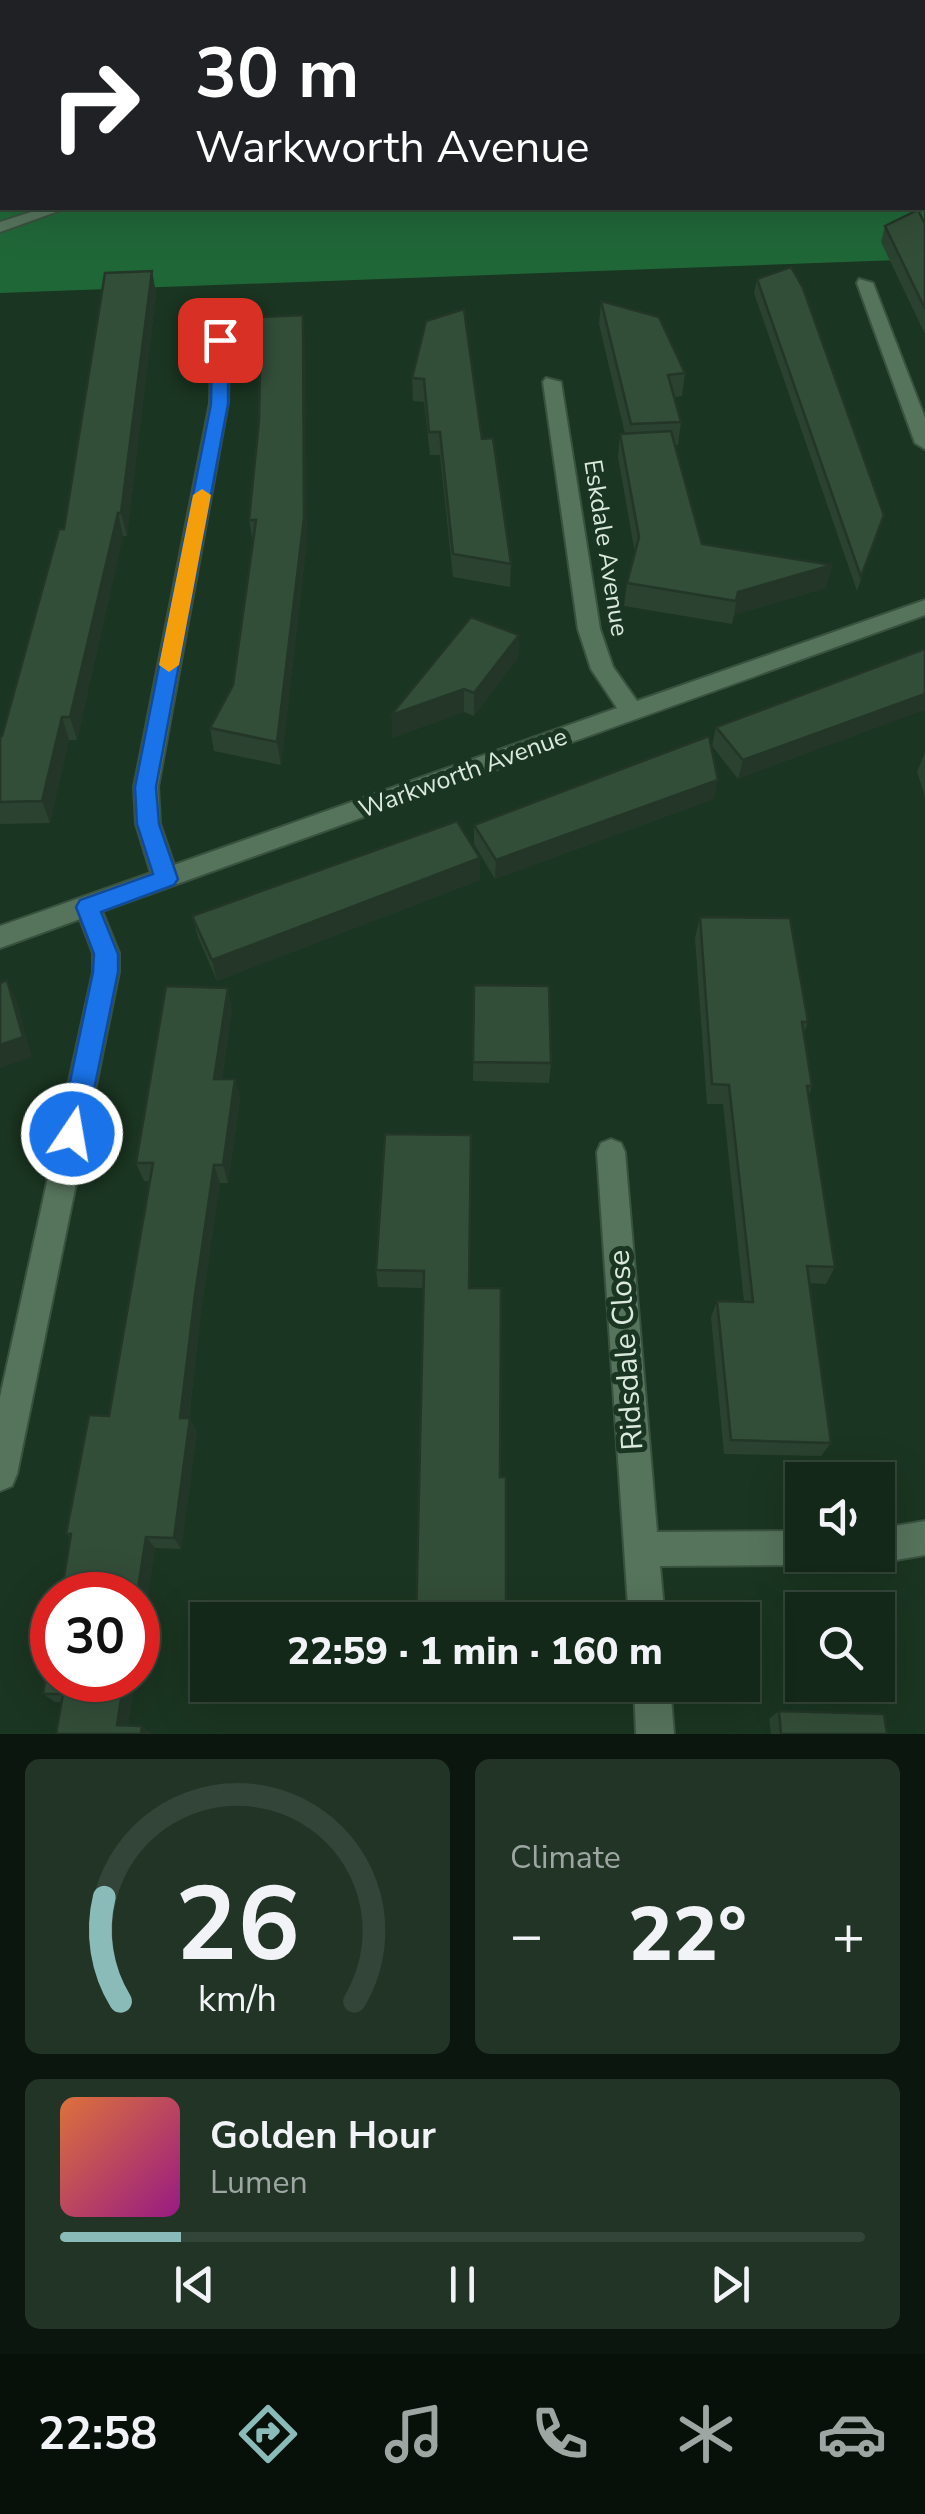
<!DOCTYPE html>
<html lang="en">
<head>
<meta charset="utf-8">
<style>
	:root { --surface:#142819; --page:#213426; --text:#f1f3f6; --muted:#9da6a2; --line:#334438; --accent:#8bbbb9 }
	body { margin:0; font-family:"Nunito Sans",sans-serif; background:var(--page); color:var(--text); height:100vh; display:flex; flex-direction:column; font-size:38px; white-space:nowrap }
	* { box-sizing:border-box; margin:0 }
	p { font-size:32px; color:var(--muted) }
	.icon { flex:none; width:55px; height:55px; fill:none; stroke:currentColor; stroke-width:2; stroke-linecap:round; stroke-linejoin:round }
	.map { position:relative; height:1734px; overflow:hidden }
	.details { display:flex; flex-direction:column; gap:25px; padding:25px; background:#0b160e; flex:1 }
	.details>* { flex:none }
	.hud { position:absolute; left:0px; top:0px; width:925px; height:210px; box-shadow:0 10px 40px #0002,0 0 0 2px var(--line); background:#202124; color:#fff; overflow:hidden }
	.fabs { position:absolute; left:785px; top:1462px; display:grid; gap:20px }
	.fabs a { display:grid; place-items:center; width:110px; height:110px; border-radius:0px; background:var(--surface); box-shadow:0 10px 40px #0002,0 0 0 2px var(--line); font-size:50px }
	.speed { position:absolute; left:30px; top:1572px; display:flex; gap:20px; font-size:50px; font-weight:700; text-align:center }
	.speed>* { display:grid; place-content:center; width:130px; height:130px; border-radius:50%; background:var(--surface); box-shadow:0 10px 40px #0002,0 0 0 2px var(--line); line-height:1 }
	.speed .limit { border:15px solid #d22; background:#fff; color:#111 }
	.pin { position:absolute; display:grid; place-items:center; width:85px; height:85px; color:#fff; margin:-42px; border-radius:20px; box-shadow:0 5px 15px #0006 }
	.me { position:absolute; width:110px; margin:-55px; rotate:12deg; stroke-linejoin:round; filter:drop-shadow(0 0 8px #0008) }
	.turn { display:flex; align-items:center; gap:35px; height:210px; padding:0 30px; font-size:45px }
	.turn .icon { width:130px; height:130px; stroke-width:2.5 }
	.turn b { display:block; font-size:70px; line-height:85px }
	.big { font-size:75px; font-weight:800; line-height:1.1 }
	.details .card { flex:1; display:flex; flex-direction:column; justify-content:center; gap:15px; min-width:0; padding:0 35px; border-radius:15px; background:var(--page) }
	.details .dial { align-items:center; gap:0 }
	.dial svg { height:260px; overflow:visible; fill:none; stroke:var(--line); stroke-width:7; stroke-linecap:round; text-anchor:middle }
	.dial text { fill:var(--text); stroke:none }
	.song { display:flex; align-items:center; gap:30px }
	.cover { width:120px; height:120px; border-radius:15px; background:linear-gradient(135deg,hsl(20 70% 55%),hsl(310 70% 35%)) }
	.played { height:10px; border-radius:5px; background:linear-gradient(90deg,var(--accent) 15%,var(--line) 15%) }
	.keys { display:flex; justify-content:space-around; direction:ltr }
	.heat { display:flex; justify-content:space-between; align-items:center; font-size:55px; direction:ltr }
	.details .tiles { flex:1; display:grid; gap:25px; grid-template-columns:1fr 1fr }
	.card:last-child { grid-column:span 2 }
	.trip { position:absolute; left:190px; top:1602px; width:570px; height:100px; border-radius:0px; background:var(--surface); box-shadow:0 10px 40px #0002,0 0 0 2px var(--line); font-weight:800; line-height:100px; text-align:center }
	.dock { display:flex; height:160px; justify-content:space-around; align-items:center; background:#08100a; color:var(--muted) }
	.dock .icon { width:70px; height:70px }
	.dock .current { color:var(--accent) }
	.dock b { font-size:45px; color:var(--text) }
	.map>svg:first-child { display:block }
</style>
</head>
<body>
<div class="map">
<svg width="925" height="1734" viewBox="0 0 925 1734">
	<rect width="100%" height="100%" fill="#1a3521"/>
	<path fill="#206738" d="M 0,0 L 826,0 L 2,2 L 2,208 L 922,208 L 923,160 L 925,259 L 0,293 Z"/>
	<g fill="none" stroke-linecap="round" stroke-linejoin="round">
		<g stroke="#39523f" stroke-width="4">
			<g id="minor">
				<path d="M 44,208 L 67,208 L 0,232 L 0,222 Z"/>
				<path d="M 859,279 L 873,283 L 925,418 L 925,449 L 915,443 L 857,283 Z"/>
				<path d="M 221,303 L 230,308 L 228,403 L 158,787 L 160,824 L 174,865 L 617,708 L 591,669 L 578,629 L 543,382 L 546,378 L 561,382 L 600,629 L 613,667 L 637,701 L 925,600 L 925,615 L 102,911 L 119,953 L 119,972 L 17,1474 L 12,1486 L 0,1491 L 0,1397 L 93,972 L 93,953 L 80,919 L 0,948 L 0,926 L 151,873 L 136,824 L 134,787 L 210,403 L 212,308 Z"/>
				<path d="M 611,1139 L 621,1143 L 625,1152 L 657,1532 L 802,1531 L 802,1555 L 816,1555 L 802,1565 L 660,1566 L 665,1620 L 629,1620 L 597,1152 L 601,1143 Z"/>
				<path d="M 925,1521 L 925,1555 L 878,1563 L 866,1558 L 865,1555 L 878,1555 L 878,1529 Z"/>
				<path d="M 634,1685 L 670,1685 L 674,1734 L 636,1734 Z"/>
			</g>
		</g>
		<use href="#minor" fill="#56735c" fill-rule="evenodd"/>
	</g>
	<g fill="#2b4230">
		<path d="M 925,224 L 925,334 L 881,242 L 885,226 Z"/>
		<path d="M 152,271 L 156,294 L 127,536 L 123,536 L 77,740 L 69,740 L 50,823 L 0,824 L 0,736 L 2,736 L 64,529 Z"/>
		<path d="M 757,279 L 884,515 L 857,591 L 754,293 Z"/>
		<path d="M 601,301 L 685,373 L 682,396 L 674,397 L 681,422 L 678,445 L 675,445 L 702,544 L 832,565 L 826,588 L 734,615 L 732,624 L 624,606 L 627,583 L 635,553 L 618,457 L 620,434 L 625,434 L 599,324 Z"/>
		<path d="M 426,321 L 482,439 L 511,564 L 510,587 L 453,577 L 440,455 L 430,455 L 424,402 L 413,401 L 412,378 Z"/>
		<path d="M 305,338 L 307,541 L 281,765 L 214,751 L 210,728 L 233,685 L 253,544 L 249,520 Z"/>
		<path d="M 519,635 L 518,658 L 474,716 L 464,712 L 392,738 Z"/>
		<path d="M 925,649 L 738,779 L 712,746 L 716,727 Z"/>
		<path d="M 925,752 L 925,797 L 917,772 Z"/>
		<path d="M 714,799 L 495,879 L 474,844 L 474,825 Z"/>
		<path d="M 480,858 L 480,880 L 217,981 L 198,937 L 192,916 Z"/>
		<path d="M 700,917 L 808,1022 L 804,1033 L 812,1086 L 809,1095 L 835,1267 L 826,1284 L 809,1283 L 831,1443 L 821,1456 L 724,1454 L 711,1317 L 717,1301 L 744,1302 L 723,1104 L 707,1104 L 695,938 Z"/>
		<path d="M 474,985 L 551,1063 L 549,1083 L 473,1081 Z"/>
		<path d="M 232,1008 L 222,1079 L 235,1079 L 240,1099 L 228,1183 L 220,1183 L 201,1311 L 189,1418 L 190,1418 L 197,1432 L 181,1549 L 155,1548 L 138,1663 L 138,1595 L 66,1534 L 109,1416 L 150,1181 L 144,1181 L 136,1163 Z"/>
		<path d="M 385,1134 L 469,1288 L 500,1477 L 506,1620 L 423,1288 L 378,1287 L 376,1270 Z"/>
		<path d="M 52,1680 L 135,1680 L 128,1725 L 142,1726 L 151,1734 L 56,1734 L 62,1702 L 55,1702 L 43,1694 Z"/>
		<path d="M 779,1711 L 887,1734 L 771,1734 L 769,1719 Z"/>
	</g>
	<g fill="#233627">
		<path d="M 152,271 L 156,294 L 127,536 L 121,513 Z"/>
		<path d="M 303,315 L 305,338 L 307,541 L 281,765 L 277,742 Z"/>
		<path d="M 118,513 L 123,536 L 77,740 L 70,717 Z"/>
		<path d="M 832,565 L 826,588 L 734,615 L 738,592 Z"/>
		<path d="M 519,635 L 518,658 L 474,716 L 474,693 Z"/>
		<path d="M 464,689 L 464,712 L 392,738 L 391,715 Z"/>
		<path d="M 925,694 L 925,710 L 738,779 L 743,760 Z"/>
		<path d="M 62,717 L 69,740 L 50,823 L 42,801 Z"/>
		<path d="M 718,780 L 714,799 L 495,879 L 496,860 Z"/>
		<path d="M 480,858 L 480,880 L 217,981 L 212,960 Z"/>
		<path d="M 7,980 L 17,1001 L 32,1057 L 0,1068 L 0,1045 Z"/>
		<path d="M 228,988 L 232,1008 L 219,1098 L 214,1079 Z"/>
		<path d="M 235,1079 L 240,1099 L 228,1183 L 223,1165 Z"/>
		<path d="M 214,1165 L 220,1183 L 201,1311 L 187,1432 L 180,1418 L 195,1295 Z"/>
		<path d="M 190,1418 L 197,1432 L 181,1549 L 174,1538 Z"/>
		<path d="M 146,1537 L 155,1548 L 138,1663 L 137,1595 Z"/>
		<path d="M 124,1680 L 135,1680 L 127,1732 L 117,1725 Z"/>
		<path d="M 142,1726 L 151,1733 L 151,1734 L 141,1734 Z"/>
	</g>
	<g fill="#324d38" stroke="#233627" stroke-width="2.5">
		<path d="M 918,210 L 925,224 L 925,309 L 885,226 Z"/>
		<path d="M 791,267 L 803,288 L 884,515 L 861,577 L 757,279 Z"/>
		<path d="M 152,271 L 121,513 L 118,513 L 70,717 L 62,717 L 42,801 L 0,802 L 0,736 L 2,736 L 59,529 L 64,529 L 105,273 Z"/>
		<path d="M 601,301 L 659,317 L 685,373 L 668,375 L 681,422 L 631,424 Z"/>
		<path d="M 464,309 L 482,439 L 493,438 L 511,564 L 453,554 L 440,432 L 429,432 L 424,379 L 412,378 L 426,321 Z"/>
		<path d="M 303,315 L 304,518 L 277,742 L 210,728 L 233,685 L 256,520 L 249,520 L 259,420 L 261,317 Z"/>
		<path d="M 671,431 L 702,544 L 832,565 L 738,592 L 736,601 L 627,583 L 639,537 L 620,434 Z"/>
		<path d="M 471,617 L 519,635 L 474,693 L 464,689 L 391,715 Z"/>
		<path d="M 925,649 L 925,694 L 743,760 L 716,727 Z"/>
		<path d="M 709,736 L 718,780 L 496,860 L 474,825 Z"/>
		<path d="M 457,821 L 480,858 L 212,960 L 192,916 Z"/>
		<path d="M 700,917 L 790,918 L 808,1022 L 802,1022 L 812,1086 L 807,1086 L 835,1267 L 807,1266 L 831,1443 L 731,1440 L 717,1301 L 753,1302 L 729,1085 L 712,1084 Z"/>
		<path d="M 7,980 L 23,1037 L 0,1045 L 0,983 Z"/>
		<path d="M 474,985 L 549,986 L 551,1063 L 473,1062 Z"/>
		<path d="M 166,986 L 228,988 L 214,1079 L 235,1079 L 223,1165 L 214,1165 L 195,1295 L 180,1418 L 190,1418 L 174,1538 L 146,1537 L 137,1595 L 61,1595 L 71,1534 L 66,1534 L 89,1415 L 109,1416 L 153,1163 L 136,1163 Z"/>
		<path d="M 385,1134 L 471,1135 L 469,1288 L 501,1288 L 500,1477 L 506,1477 L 506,1620 L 416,1620 L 424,1271 L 376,1270 Z"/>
		<path d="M 52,1640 L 52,1680 L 124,1680 L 117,1725 L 142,1726 L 141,1734 L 56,1734 L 63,1694 L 43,1694 Z"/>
		<path d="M 779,1711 L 884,1714 L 887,1734 L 781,1734 Z"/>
	</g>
	<path fill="#1a73e8" stroke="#114b97" stroke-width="2.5" d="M 220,335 L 228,340 L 228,404 L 156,787 L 159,824 L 178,879 L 174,885 L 101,912 L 118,954 L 118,972 L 85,1134 L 81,1142 L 72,1146 L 63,1142 L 59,1134 L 93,972 L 94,954 L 76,907 L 80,900 L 153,874 L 137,824 L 135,787 L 211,404 L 212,340 Z"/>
	<path fill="#f59e0b" d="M 202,489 L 211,495 L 179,665 L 169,672 L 159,665 L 193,495 Z"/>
	<g text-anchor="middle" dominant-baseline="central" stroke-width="10" stroke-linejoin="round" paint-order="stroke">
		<g font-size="25" fill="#dae9dc" stroke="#1a3521">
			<text transform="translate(606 548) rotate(81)">Eskdale Avenue</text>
			<text transform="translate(463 773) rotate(-20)">Warkworth Avenue</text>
		</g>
		<g font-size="30" fill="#dae9dc" stroke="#1a3521">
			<text transform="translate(626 1350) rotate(-94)">Ridsdale Close</text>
		</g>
	</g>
</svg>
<div class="fabs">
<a><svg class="icon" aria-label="sound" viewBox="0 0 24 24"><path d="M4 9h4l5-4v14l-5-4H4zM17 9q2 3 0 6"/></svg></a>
<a><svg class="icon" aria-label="search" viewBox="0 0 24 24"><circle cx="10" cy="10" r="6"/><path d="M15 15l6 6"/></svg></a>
</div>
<div class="speed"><div class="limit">30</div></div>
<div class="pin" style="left:220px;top:340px;background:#d93025"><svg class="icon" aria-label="arrive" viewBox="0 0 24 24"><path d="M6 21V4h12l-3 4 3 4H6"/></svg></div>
<svg class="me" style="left:72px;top:1134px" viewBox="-20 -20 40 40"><circle r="17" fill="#1a73e8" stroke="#fff" stroke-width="3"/><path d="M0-11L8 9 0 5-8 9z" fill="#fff"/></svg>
<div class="trip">22:59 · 1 min · 160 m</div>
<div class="hud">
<div class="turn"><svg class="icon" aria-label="right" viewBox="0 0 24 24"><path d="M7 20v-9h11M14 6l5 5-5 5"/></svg><div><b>30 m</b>Warkworth Avenue</div></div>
</div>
</div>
<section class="details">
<div class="tiles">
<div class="card dial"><svg viewBox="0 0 100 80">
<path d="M14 69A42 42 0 1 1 86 69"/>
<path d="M14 69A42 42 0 0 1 9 37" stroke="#8bbbb9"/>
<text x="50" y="56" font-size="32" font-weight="700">26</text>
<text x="50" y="72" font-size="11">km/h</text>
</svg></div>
<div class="card"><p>Climate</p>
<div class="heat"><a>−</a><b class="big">22°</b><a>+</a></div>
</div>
<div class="card">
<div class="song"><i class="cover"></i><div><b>Golden Hour</b><p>Lumen</p></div></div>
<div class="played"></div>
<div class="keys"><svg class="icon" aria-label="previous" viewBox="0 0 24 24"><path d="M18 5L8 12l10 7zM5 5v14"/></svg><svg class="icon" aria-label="pause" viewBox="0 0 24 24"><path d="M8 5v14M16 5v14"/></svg><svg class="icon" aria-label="next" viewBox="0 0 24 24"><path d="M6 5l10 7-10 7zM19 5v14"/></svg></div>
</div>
</div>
</section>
<nav class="dock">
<b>22:58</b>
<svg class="icon current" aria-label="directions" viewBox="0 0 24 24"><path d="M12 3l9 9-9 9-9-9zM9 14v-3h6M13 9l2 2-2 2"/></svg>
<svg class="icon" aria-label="music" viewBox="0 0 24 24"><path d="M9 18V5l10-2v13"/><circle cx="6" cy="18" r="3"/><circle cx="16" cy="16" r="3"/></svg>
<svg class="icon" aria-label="phone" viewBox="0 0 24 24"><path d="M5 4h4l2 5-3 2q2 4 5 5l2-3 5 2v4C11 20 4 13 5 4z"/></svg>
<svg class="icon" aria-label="climate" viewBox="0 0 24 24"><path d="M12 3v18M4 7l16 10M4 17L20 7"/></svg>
<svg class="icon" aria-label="car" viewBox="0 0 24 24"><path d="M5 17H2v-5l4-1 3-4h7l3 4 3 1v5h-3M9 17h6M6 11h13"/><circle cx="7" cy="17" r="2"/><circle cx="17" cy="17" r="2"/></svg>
</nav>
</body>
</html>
